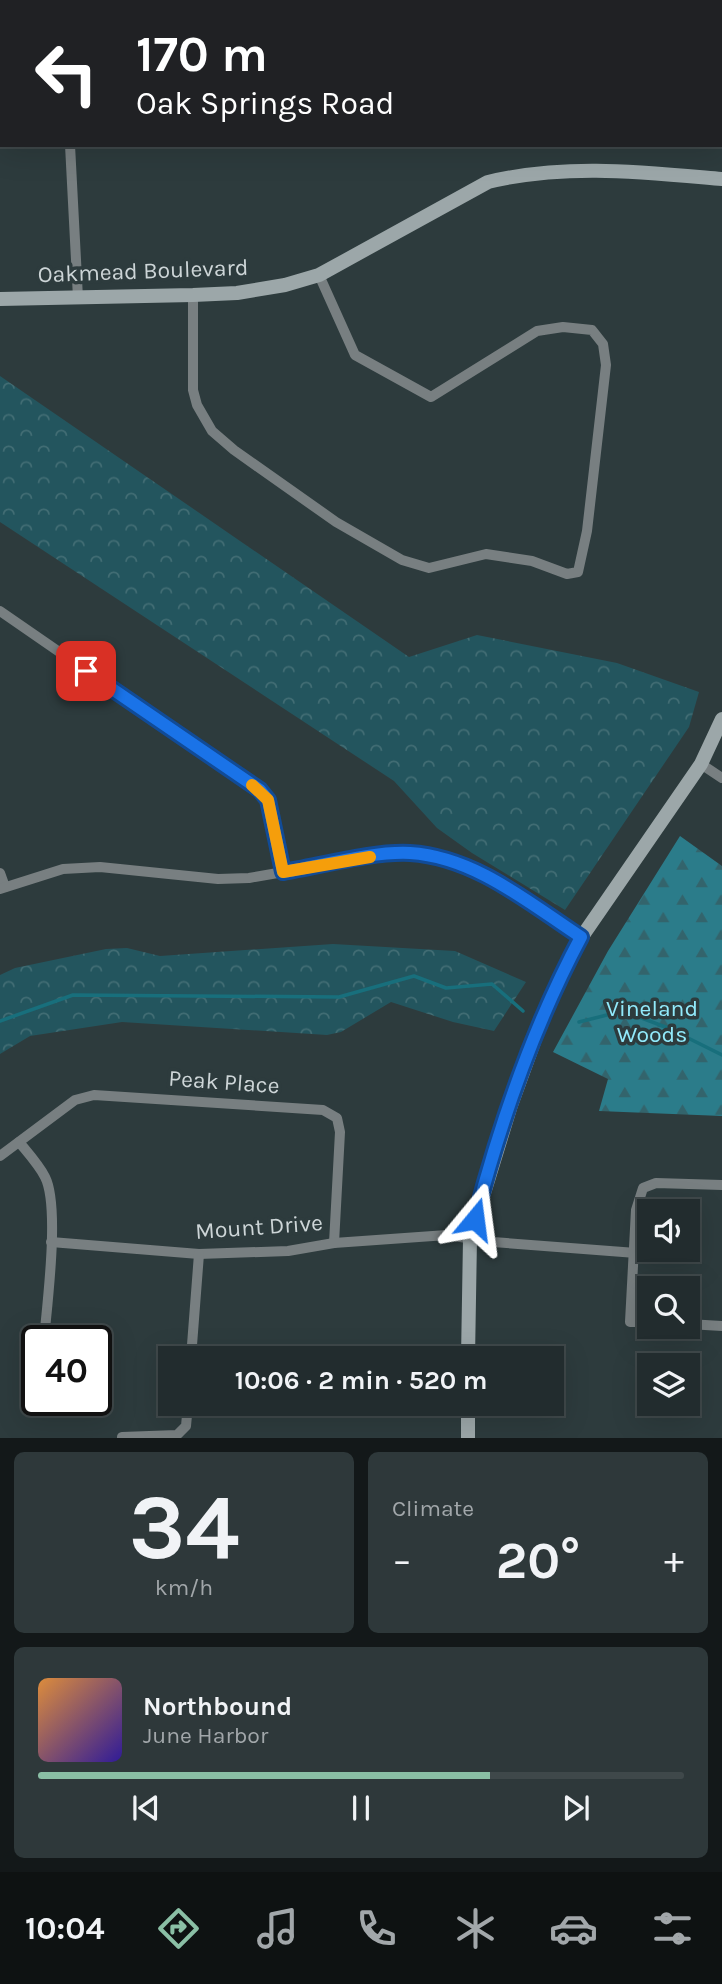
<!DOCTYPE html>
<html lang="en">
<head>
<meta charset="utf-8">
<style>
	:root { --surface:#222c2e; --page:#2e383a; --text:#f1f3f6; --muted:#a2a7aa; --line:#3f484a; --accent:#8abfa5 }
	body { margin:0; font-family:Karla,sans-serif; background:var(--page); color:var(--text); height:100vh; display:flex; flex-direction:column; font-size:26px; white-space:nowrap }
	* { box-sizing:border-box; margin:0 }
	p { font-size:23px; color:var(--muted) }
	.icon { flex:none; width:38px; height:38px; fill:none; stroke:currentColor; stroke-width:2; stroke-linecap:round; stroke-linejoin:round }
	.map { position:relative; height:1438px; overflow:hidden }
	.panel { display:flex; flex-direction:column; gap:14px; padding:14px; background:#131819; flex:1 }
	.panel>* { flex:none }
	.hud { position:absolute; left:0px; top:0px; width:723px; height:147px; box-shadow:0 7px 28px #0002,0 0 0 2px var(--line); background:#202124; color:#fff; overflow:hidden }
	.buttons { position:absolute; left:637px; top:1199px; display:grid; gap:14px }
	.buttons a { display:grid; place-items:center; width:63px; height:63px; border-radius:0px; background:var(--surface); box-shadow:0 7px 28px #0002,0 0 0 2px var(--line); font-size:35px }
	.speed { position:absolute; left:21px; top:1325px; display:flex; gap:14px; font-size:35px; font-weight:700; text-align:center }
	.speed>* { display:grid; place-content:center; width:91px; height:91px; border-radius:50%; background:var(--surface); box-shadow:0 7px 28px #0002,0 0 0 2px var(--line); line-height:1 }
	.speed .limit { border:4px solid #111; border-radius:10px; background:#fff; color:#111 }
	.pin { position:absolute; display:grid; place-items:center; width:60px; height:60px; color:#fff; margin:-30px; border-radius:14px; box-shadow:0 4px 10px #0006 }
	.me { position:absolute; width:77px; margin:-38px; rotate:16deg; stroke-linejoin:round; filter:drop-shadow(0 0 5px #0008) }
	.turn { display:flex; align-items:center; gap:24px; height:147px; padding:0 21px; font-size:32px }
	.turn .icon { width:91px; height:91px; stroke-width:2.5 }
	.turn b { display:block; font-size:49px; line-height:60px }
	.big { font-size:52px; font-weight:700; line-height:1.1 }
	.panel .tile { flex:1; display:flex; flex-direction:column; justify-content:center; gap:10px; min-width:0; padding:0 24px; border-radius:10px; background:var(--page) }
	.panel .dial { align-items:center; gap:0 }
	.dial b { font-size:91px; line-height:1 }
	.song { display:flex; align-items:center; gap:21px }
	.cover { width:84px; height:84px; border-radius:10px; background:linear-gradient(135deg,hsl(30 70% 55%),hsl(250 70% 35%)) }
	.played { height:7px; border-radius:4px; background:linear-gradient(90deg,var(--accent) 70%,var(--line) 70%) }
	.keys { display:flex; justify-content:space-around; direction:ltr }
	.heat { display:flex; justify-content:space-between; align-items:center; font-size:38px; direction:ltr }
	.panel .tiles { flex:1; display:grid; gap:14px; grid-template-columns:1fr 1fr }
	.tile:last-child { grid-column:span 2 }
	.trip { position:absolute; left:158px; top:1346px; width:406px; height:70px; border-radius:0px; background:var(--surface); box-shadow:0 7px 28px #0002,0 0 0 2px var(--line); font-weight:700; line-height:70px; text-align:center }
	.tab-bar { display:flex; height:112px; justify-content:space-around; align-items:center; background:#0e1212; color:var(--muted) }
	.tab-bar .icon { width:49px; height:49px }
	.tab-bar .on { color:var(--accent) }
	.tab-bar b { font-size:32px; color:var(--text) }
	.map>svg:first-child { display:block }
</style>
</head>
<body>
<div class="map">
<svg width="722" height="1438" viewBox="0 0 722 1438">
	<defs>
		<pattern id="forest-firs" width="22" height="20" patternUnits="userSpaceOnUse" patternTransform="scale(1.75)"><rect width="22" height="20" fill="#2b7c8a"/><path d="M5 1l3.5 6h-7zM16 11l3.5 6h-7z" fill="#33646c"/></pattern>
		<pattern id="park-crowns" width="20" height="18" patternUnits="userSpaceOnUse" patternTransform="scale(1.75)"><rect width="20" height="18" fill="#23555e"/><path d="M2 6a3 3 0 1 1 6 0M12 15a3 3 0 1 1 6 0" fill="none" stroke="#426d74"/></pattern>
	</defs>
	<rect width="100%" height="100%" fill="#2d3b3d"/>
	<path fill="url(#forest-firs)" d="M 680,836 L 722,866 L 722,1116 L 599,1111 L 608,1079 L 553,1052 L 608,951 Z"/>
	<g fill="url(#park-crowns)">
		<path d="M 0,376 L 409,657 L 477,635 L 617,663 L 699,692 L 689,727 L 565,910 L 472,853 L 437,828 L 394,781 L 0,522 Z"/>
		<path d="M 333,944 L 455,951 L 526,982 L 494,1031 L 453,1022 L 391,1002 L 341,1032 L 327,1035 L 122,1022 L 30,1036 L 0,1054 L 0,975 L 15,968 L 106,949 L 127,948 L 160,956 Z"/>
	</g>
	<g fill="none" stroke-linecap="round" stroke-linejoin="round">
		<g stroke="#186f7c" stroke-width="3.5">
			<path d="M 0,1021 L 73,995 L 339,997 L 414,976 L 446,988 L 492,984 L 523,1011"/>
			<path d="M 579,1022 L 623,1011 L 668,1028 L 722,1055"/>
		</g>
		<g stroke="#787f81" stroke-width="10">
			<path d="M 27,0 L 27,2"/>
			<path d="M 598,0 L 598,2"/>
			<path d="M 446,2 L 449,0"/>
			<path d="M 637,2 L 637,0"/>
			<path d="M 0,139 L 2,139"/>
			<path d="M 70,145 L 78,298"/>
			<path d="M 193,295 L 193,390 L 197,405 L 212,431 L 234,450 L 336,522 L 402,560 L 429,568 L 486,554 L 532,561 L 567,574 L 578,572 L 587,531 L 606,365 L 603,344 L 592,330 L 563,327 L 537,331 L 431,397 L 355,355 L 319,275"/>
			<path d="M 0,611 L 259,790 L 268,800 L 283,872"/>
			<path d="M 701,764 L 722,778"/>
			<path d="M 0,873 L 5,887"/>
			<path d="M 0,889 L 63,869 L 100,867 L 218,879 L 249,878 L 381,855 L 407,853 L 456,861 L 482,873 L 581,938"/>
			<path d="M 19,1142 C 28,1153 39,1165 45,1177 C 60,1206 47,1305 44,1340"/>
			<path d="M 0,1156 L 75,1100 L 94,1095 L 323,1110 L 337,1118 L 340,1132 L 334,1243"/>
			<path d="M 51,1242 L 199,1254 L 288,1251 L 334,1243 L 447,1235 L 493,1242 L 636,1253"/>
			<path d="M 649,1322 L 630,1322 L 636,1210 L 643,1188 L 656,1183 L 722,1185"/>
			<path d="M 688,1324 L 722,1326"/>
			<path d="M 191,1358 L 199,1254"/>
			<path d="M 122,1437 L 177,1435 L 186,1426 L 188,1404"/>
		</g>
		<g stroke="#9ca7a9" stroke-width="14">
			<path d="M 0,299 L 193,295 L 237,293 L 285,285 L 319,275 L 488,182 C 566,163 643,172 722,179"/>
			<path d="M 468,1358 L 470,1239 L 511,1105 L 549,1001 L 581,938 L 701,764 L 722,719"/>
			<path d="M 468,1404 L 468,1438"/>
		</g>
	</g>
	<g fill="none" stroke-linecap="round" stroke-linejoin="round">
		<g stroke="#114b97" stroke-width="18">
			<path id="route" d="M 86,671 L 260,790 L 268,800 L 283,872 C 320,866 373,851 410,853 C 475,857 529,903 581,937 C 534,1025 500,1123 475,1219"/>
		</g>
		<use href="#route" stroke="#1a73e8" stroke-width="12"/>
		<path stroke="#f59e0b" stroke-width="12" d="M 252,785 L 268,800 L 283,872 L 370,857"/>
	</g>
	<g text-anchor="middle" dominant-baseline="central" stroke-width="7" stroke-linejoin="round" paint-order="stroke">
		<g font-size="23" fill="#cdd5d7" stroke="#2d3b3d">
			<text transform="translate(143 271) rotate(-2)">Oakmead Boulevard</text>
			<text transform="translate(224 1082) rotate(4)">Peak Place</text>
			<text transform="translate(259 1227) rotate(-4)">Mount Drive</text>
		</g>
		<g font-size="23" fill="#92eafb" stroke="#2d3b3d">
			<text x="652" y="1008">Vineland<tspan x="652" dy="26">Woods</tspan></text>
		</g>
	</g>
</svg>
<div class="buttons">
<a><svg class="icon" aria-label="sound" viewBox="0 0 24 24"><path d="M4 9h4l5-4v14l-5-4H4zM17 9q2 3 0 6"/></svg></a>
<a><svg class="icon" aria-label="search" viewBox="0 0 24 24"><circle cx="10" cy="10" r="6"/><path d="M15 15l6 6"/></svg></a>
<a><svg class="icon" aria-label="layers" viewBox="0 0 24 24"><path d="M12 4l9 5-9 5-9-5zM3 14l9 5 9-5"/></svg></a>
</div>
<div class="speed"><div class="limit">40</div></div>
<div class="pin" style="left:86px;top:671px;background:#d93025"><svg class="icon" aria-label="arrive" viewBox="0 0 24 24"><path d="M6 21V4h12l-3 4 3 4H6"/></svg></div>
<svg class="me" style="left:475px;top:1219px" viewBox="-20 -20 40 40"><path d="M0-17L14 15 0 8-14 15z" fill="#1a73e8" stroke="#fff" stroke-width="4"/></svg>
<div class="trip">10:06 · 2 min · 520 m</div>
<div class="hud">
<div class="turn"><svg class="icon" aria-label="left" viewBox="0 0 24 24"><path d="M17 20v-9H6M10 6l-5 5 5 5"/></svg><div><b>170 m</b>Oak Springs Road</div></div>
</div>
</div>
<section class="panel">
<div class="tiles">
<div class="tile dial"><b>34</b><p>km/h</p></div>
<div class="tile"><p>Climate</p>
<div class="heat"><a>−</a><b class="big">20°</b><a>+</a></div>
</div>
<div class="tile">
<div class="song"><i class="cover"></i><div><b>Northbound</b><p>June Harbor</p></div></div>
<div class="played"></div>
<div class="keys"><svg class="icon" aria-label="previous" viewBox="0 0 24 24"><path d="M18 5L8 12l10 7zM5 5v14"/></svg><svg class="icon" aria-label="pause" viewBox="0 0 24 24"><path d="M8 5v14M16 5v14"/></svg><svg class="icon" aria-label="next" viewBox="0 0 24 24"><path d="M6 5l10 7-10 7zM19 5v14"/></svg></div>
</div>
</div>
</section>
<nav class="tab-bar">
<b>10:04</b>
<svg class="icon on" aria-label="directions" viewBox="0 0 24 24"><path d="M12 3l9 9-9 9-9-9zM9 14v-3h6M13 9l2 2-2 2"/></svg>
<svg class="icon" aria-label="music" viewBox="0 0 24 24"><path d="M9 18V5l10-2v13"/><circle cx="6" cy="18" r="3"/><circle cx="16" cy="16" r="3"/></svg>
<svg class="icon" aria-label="phone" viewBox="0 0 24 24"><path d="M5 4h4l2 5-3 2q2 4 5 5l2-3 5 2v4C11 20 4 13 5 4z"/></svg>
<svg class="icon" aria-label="climate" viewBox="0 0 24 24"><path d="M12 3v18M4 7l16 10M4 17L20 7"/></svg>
<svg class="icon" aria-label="car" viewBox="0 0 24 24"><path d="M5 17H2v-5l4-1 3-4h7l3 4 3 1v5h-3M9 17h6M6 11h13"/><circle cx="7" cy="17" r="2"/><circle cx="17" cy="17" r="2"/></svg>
<svg class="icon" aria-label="filters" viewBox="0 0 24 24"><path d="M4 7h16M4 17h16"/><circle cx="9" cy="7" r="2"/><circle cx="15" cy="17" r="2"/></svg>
</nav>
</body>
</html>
